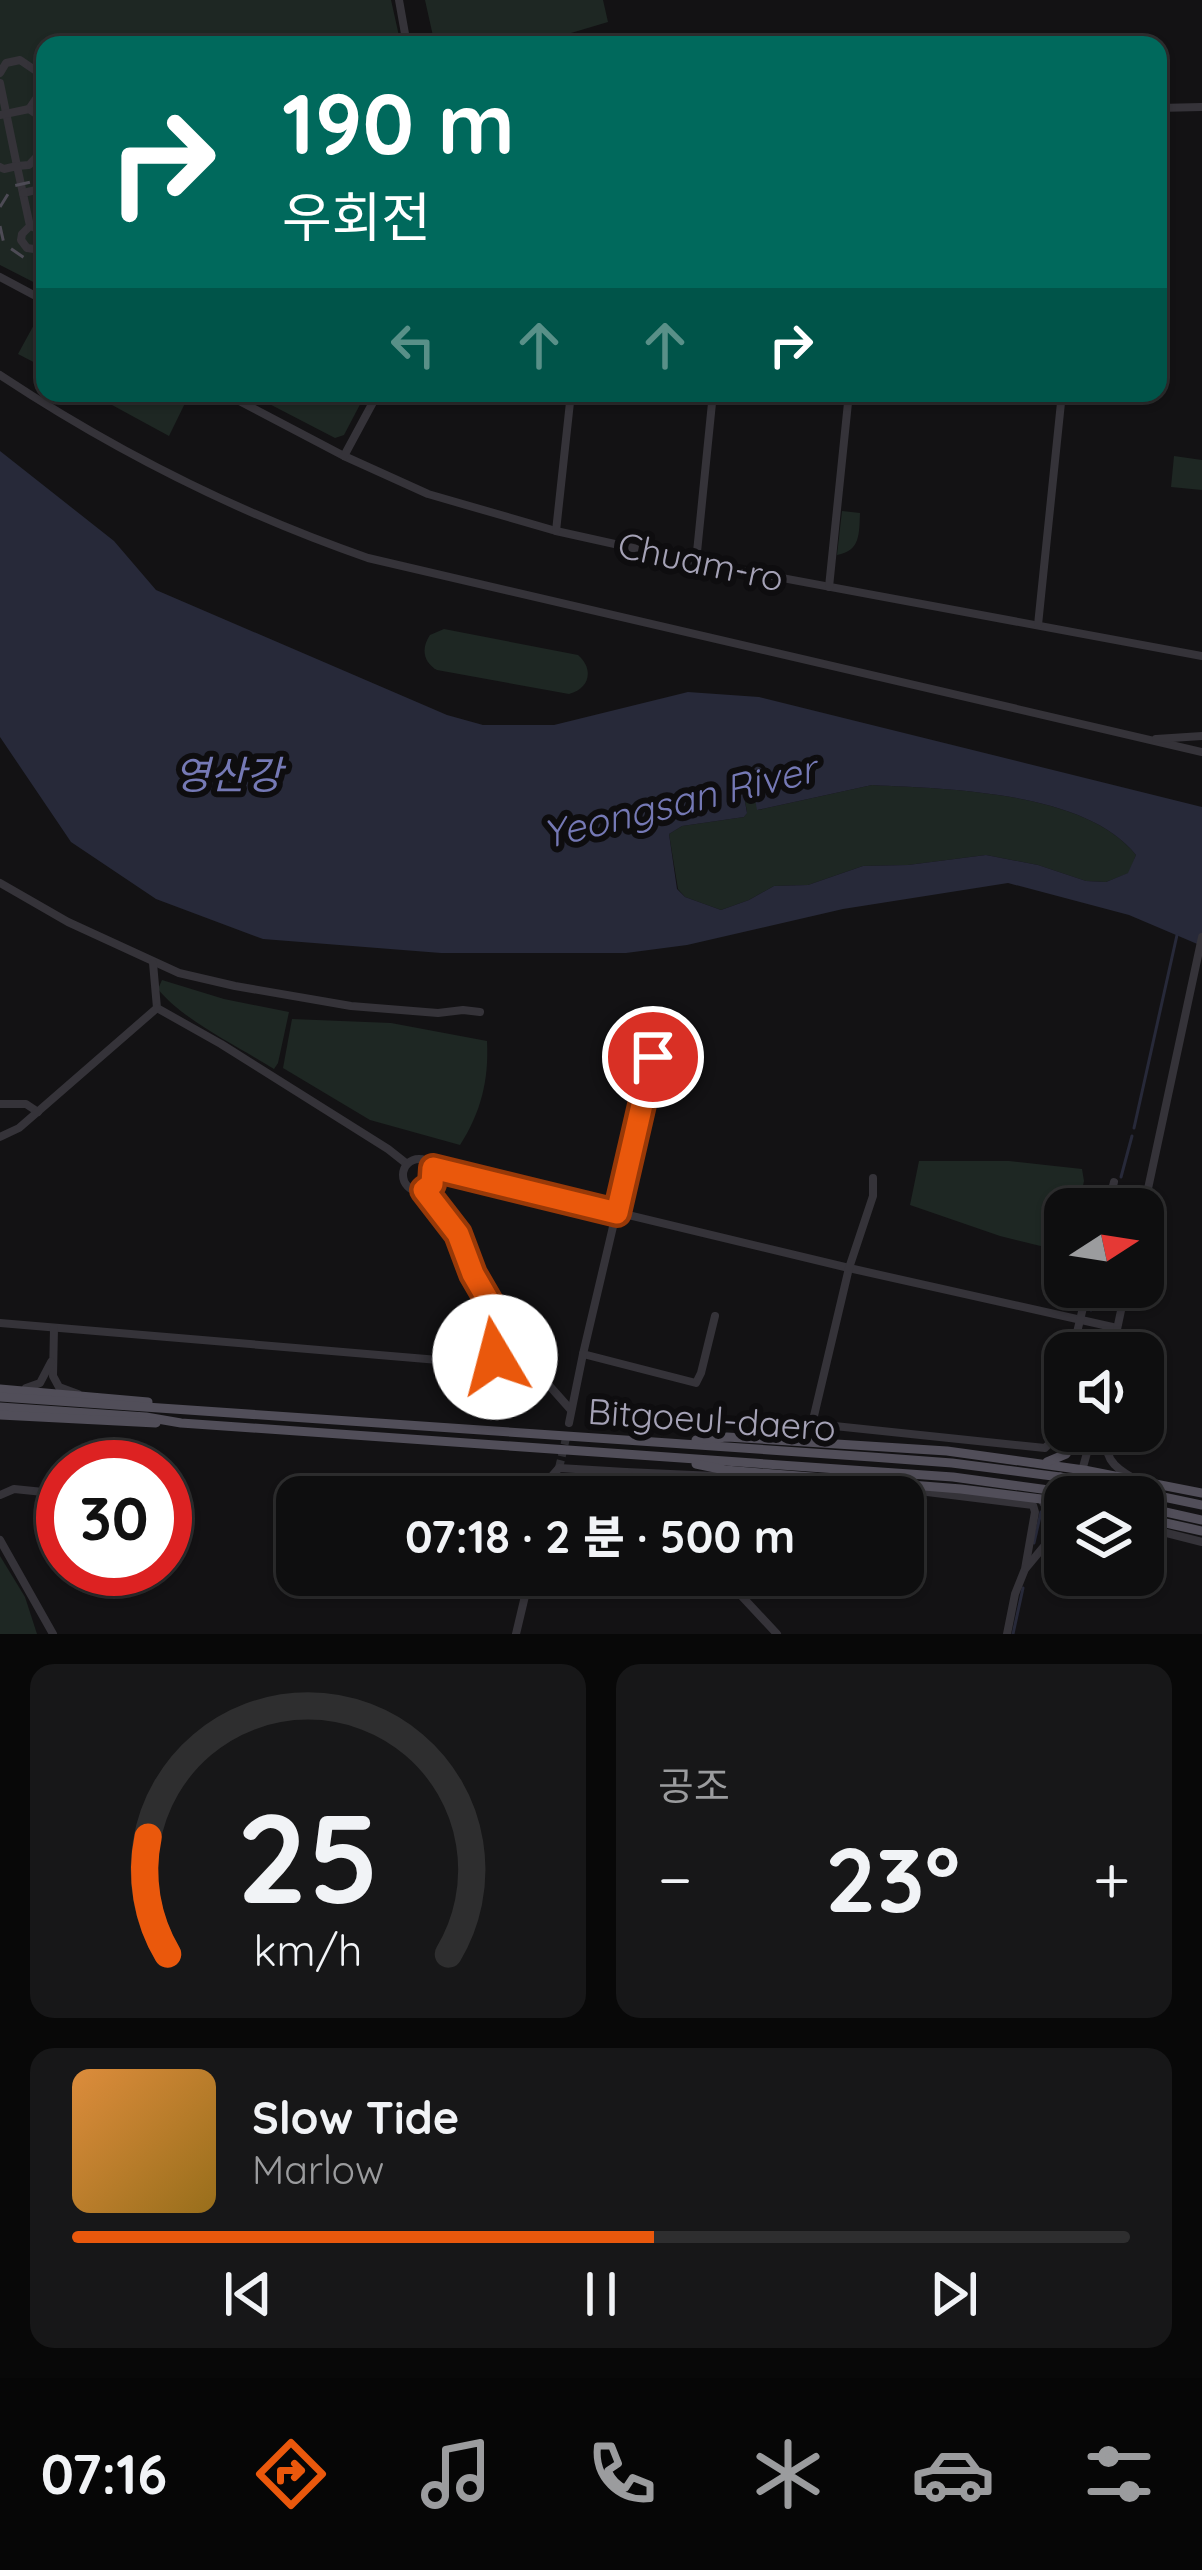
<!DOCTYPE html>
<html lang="ko">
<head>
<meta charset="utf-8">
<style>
	:root { --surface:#0e0e0f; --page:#171718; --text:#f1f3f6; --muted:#9b9c9e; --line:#2e2e2f; --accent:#ea580c }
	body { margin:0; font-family:Quicksand,"Noto Sans KR",sans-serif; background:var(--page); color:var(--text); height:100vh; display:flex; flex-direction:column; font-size:45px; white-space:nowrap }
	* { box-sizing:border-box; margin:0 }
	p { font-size:39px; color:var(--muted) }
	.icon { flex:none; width:66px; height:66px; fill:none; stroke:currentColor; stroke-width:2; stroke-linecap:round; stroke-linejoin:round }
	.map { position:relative; height:1634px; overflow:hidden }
	.details { display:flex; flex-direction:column; gap:30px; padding:30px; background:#080808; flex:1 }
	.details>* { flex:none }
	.guide { position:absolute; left:36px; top:36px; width:1131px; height:366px; border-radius:24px; box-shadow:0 3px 9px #0004,0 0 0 3px var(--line); background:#00695c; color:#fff; overflow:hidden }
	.needle { width:78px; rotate:78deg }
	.fabs { position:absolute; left:1044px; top:1188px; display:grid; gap:24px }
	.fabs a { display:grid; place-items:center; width:120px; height:120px; border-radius:24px; background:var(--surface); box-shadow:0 3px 9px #0004,0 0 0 3px var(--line); font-size:60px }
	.speed { position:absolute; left:36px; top:1440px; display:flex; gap:24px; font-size:60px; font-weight:700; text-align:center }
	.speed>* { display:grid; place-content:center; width:156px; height:156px; border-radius:50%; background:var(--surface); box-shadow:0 3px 9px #0004,0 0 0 3px var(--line); line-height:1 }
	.speed .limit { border:18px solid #d22; background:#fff; color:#111 }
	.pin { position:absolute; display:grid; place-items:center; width:102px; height:102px; color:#fff; margin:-51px; border:6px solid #fff; border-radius:50%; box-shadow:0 3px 12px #0007 }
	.me { position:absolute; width:132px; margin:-66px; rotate:352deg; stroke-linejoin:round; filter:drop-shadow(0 0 9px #0008) }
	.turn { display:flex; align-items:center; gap:42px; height:252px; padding:0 48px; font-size:54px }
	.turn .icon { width:156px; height:156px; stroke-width:2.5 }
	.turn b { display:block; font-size:84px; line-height:102px }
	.lanes { display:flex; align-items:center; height:114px; padding:0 48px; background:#0003; justify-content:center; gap:60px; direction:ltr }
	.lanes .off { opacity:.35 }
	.big { font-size:90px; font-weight:800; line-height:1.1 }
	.details .widget { flex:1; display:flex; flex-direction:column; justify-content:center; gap:18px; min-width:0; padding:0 42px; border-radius:24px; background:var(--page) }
	.details .dial { align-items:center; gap:0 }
	.dial svg { height:312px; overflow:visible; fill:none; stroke:var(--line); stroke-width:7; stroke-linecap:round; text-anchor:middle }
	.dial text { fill:var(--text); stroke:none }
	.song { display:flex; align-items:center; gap:36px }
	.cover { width:144px; height:144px; border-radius:18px; background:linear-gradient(135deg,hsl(30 70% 55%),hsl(40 70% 35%)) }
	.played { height:12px; border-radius:6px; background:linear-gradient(90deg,var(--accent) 55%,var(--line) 55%) }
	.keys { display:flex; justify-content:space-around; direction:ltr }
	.heat { display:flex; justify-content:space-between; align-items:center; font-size:66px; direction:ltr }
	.details .tiles { flex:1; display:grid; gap:30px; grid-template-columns:1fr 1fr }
	.widget:last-child { grid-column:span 2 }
	.trip { position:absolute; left:276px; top:1476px; width:648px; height:120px; border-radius:24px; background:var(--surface); box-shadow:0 3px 9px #0004,0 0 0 3px var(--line); font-weight:800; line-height:120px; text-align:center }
	.menu { display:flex; height:192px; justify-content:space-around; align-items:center; background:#060606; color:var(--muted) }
	.menu .icon { width:84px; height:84px }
	.menu .on { color:var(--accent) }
	.menu b { font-size:54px; color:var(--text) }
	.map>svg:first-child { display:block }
</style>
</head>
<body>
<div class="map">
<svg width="1202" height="1634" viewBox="0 0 1202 1634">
	<rect width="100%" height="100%" fill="#131214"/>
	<g fill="#1e2723">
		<path d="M 0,0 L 391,0 L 401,45 L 45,45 L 45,288 L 0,265 Z"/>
		<path d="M 425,0 L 603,0 L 608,22 L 571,33 L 573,45 L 435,45 Z"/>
		<path d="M 42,310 L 45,312 L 45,368 L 18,354 Z"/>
		<path d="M 90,393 L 190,393 L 169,436 Z"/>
		<path d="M 248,393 L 366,393 L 344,435 L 335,438 Z"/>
		<path d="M 1174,456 L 1202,460 L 1202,490 L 1171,487 Z"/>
		<path d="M 842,511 L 860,513 C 859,533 861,551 837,555 Z"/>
		<path d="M 444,629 L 578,655 C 594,669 590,688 569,694 L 437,670 C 423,662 421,648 430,635 Z"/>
		<path d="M 872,785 C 948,789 1086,791 1136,855 L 1129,873 L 1106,882 L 1086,881 L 1038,865 L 986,855 L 908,865 L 863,866 L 808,885 L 774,886 L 749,900 L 721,910 L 685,897 L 678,889 L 669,834 L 682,826 L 744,817 L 747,812 L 744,796 L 747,790 L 754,793 L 758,810 Z"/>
		<path d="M 162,980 L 224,999 L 289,1012 L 278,1063 L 274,1069 C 241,1048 181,1019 158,989 Z"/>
		<path d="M 292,1019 L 391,1023 L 487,1041 C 489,1080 481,1112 460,1145 L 370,1120 L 283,1068 Z"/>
		<path d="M 919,1161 L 1009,1161 L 1082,1169 L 1084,1181 L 1078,1209 L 1065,1209 L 1065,1245 L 1057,1250 L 1000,1236 L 910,1205 Z"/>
		<path d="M 0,1556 L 25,1597 L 37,1634 L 0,1634 Z"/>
	</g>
	<path fill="#272939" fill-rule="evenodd" d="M 0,451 L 114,541 L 156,590 L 447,715 L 483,725 L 554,725 L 688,692 L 759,697 L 1202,807 L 1202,946 L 1129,915 L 1008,883 L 843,909 L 687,945 L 626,953 L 441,953 L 263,939 L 156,899 L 71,842 L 0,737 ZM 872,785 C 948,789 1086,791 1136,855 L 1128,873 L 1106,882 L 1086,881 L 1038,865 L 986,855 L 908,865 L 863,866 L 808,885 L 774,886 L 749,900 L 721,910 L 685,897 L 677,889 L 669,834 L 682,826 L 744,817 L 747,813 L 744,796 L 748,791 L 754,794 L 757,810 Z"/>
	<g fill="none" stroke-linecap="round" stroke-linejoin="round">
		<g stroke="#272939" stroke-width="3">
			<path d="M 1134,1128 L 1177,935"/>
			<path d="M 1121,1177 L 1132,1136"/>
			<path d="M 1091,1310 L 1096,1287"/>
			<path d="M 1056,1446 L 1065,1410"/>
			<path d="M 1034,1543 L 1041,1512"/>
			<path d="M 1013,1634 L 1023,1588"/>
		</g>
		<path stroke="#302f34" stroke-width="8" stroke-dasharray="8 4" stroke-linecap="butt" d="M 559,1468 L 567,1434"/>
		<g stroke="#353339" stroke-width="8">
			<path d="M 399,0 L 407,45"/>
			<path d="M 0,73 L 6,63 L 20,60 L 45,77"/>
			<path d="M 0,83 L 17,166 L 29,165 L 45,148"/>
			<path d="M 1158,108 L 1202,107"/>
			<path d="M 29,109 L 45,86"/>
			<path d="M 0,115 L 29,109 L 45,120"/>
			<path d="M 0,167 L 4,169 L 17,166 L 30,226 C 38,228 43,233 41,242 L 34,249 L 27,248 L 21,240 L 22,234 L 30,226"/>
			<path d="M 23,193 L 45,188"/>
			<path d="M 0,277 L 45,301"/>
			<path d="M 0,375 C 115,451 238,513 368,558 L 1202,752"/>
			<path d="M 224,393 L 344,456 L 428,494 L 556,531 L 696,562 L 1202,656"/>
			<path d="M 344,456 L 378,393"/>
			<path d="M 556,531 L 571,393"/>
			<path d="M 696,562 L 713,393"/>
			<path d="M 829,587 L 849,393"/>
			<path d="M 1038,625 L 1062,393"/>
			<path d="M 1156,739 L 1202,736"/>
			<path d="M 0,883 L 68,922 L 179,973 L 235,986 L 351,1006 L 438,1013 L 463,1010 L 480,1012"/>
			<path d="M 153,963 L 157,1008 L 221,1044 L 388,1149 L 407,1164"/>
			<path d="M 653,1057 L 583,1354 L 696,1383 L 701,1373 L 715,1316"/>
			<path d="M 0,1104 L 26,1104 L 38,1112"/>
			<path d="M 0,1137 L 19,1128 L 157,1008"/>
			<circle cx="419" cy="1175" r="16"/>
			<path d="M 433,1168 L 849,1268 L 1117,1328"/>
			<path d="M 873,1178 L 873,1196 L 849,1268 L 813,1420 L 825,1425 L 1045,1448 L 1053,1440 L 1065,1384"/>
			<path d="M 424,1190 L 457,1234 L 473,1274 L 491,1305 L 494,1319 L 514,1346 L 571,1410"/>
			<path d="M 1107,1209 L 1114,1182"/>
			<path d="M 1143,1212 L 1202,937"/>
			<path d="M 1126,1291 L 1156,1295"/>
			<path d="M 0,1323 L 486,1364 L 495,1357 L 494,1319"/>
			<path d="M 54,1328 L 53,1376 L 59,1387 L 78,1394"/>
			<path d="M 1072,1353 L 1088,1287"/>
			<path d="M 1112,1353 L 1126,1287"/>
			<path d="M 26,1388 L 40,1383 L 51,1362"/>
			<path d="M 569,1423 L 583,1354"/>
			<path d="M 1106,1431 C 1104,1456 1111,1466 1133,1478"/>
			<path d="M 626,1472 L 715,1476 L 802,1487 L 919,1491 L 1033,1505 L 1035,1512 L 1025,1569 L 1015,1594 L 1007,1634"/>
			<path d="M 0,1495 L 14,1489 L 63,1494"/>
			<path d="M 1075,1496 L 1093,1431"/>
			<path d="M 547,1497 L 552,1476 L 559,1468 L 626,1472 L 650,1497"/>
			<path d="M 1041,1499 L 1053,1518 L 1047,1539"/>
			<path d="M 1143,1527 L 1202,1542"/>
			<path d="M 0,1540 L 53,1634"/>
			<path d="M 1026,1568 L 1065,1521"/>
			<path d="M 722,1575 L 777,1634"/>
			<path d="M 516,1634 L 530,1575"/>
		</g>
		<g stroke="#514e59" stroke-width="9">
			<path d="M 0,1389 L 148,1402"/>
			<path d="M 0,1397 L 872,1457 L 952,1463 L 1060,1477"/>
			<path d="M 0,1407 L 146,1417 L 181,1423 L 953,1477 L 1056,1491"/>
			<path d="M 0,1415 L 156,1423"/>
			<path d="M 696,1440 L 727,1437 L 947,1451 L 1084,1470 L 1202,1493"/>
			<path d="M 1047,1462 L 1066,1454 L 1082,1431"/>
			<path d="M 696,1464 L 725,1470 L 961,1489 L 1065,1502"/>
			<path d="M 1106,1485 L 1202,1505"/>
			<path d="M 1143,1507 L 1202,1520"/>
			<path d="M 1143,1518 L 1202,1531"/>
			<path d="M 1055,1536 L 1065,1529"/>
		</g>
		<g stroke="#4d4b55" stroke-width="3" stroke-dasharray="15 12" stroke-linecap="butt">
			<path d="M 0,207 L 13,186 L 45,179"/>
			<path d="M 0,226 L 4,244 L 26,259 L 45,252"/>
		</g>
		<g stroke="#514e59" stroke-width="9">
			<path d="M 1060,1477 L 1106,1485"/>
			<path d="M 1056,1491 L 1093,1497"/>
		</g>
	</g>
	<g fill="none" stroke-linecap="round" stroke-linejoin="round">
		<g stroke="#983908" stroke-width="30">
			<path id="route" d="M 495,1357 L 491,1305 L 473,1274 L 458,1234 L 424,1190 L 432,1184 L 433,1168 L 617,1213 L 653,1057"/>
		</g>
		<use href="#route" stroke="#ea580c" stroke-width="21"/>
	</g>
	<g text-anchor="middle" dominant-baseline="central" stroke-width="12" stroke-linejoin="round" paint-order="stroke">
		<g font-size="36" fill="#a5a2b6" stroke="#0e0d0f">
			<text transform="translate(701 561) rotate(12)">Chuam-ro</text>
			<text transform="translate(712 1419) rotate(4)">Bitgoeul-daero</text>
		</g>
		<g font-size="39" font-style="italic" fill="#7579b5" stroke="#0e0d0f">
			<text x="228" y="774">영산강</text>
			<text transform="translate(679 801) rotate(-14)">Yeongsan River</text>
		</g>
	</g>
</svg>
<div class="fabs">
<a><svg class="needle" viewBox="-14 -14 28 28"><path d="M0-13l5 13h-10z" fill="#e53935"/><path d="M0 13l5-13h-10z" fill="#9b9c9e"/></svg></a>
<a><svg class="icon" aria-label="sound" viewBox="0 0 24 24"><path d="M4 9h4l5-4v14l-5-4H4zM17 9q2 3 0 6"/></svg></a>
<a><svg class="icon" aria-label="layers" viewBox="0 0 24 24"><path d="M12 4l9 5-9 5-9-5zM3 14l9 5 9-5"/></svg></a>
</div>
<div class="speed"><div class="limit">30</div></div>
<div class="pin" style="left:653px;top:1057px;background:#d93025"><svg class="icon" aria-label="arrive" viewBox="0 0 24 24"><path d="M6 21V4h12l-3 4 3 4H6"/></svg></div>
<svg class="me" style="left:495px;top:1357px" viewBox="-20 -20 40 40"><circle r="19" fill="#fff"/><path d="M0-13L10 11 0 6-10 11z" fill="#ea580c"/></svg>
<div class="trip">07:18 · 2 분 · 500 m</div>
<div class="guide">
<div class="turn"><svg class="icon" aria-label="right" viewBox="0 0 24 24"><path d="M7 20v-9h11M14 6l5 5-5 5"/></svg><div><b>190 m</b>우회전</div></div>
<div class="lanes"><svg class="icon off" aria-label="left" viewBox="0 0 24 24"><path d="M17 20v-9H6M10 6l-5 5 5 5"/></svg><svg class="icon off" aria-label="ahead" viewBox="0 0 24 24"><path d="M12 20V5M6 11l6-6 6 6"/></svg><svg class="icon off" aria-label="ahead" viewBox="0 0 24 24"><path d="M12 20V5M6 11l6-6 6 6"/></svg><svg class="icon" aria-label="right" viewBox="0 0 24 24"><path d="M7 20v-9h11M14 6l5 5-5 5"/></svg></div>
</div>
</div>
<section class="details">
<div class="tiles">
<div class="widget dial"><svg viewBox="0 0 100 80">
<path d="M14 69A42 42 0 1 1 86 69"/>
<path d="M14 69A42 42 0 0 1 9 39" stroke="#ea580c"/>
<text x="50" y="56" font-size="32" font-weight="700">25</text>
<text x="50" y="72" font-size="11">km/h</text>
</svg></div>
<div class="widget"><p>공조</p>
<div class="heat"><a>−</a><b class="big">23°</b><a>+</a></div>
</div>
<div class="widget">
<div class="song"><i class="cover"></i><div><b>Slow Tide</b><p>Marlow</p></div></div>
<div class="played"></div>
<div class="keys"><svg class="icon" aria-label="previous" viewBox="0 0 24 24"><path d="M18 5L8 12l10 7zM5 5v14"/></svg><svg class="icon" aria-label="pause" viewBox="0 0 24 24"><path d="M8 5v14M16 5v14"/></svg><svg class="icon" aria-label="next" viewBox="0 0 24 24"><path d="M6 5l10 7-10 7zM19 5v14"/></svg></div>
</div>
</div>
</section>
<nav class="menu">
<b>07:16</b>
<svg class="icon on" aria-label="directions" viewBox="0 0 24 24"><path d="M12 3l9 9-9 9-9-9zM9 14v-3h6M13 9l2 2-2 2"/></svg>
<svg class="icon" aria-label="music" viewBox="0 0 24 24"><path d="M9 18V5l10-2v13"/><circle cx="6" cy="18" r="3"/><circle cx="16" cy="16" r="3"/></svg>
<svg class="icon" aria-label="phone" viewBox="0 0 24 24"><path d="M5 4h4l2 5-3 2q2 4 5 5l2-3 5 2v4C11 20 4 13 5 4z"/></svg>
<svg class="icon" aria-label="climate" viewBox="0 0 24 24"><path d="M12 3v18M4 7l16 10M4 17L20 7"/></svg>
<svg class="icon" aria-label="car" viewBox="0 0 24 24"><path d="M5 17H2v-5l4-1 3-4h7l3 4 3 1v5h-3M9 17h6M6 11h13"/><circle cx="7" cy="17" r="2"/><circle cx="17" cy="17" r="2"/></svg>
<svg class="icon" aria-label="filters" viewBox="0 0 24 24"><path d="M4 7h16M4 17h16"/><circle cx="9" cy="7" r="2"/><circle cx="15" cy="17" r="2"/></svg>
</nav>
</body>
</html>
